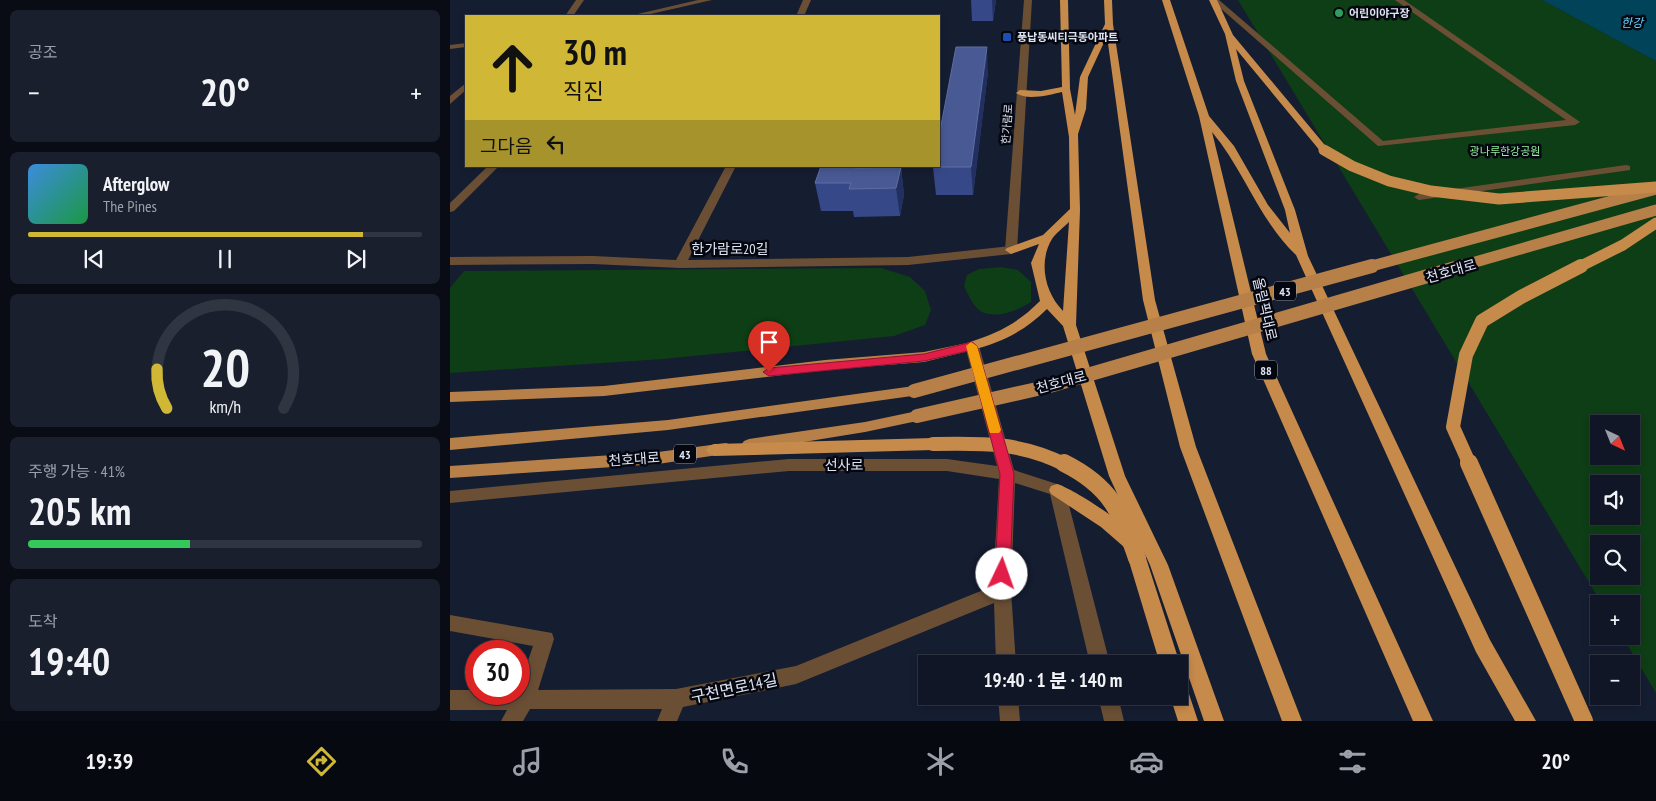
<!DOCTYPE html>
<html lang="ko">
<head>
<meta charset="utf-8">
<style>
	:root { --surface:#101625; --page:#191f2d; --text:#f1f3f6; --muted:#9c9fa7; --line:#303542; --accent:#d0b836 }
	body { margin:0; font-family:"PT Sans Narrow","Noto Sans KR",sans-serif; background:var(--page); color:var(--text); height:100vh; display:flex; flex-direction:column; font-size:19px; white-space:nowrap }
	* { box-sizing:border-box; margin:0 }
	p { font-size:16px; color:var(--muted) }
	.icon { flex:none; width:28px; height:28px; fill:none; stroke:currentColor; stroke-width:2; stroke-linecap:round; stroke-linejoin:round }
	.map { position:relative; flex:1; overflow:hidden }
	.drawer { display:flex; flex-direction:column; gap:10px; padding:10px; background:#090c14; width:450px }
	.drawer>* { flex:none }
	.guide { position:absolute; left:15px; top:15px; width:475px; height:152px; border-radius:0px; box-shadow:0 2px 8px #0003,0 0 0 1px var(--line); background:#d0b836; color:#111; overflow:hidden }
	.needle { width:32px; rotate:137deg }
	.buttons { position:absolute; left:1140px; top:415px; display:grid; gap:10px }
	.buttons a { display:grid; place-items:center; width:50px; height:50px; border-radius:0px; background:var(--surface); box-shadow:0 2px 8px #0003,0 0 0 1px var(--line); font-size:25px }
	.speed { position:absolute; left:15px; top:640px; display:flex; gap:10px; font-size:25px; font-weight:700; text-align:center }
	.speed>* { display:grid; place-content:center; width:65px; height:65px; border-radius:50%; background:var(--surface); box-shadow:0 2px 8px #0003,0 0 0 1px var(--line); line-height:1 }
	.speed .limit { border:8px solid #d22; background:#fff; color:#111 }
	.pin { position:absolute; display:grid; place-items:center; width:42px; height:42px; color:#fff; margin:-51px -21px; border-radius:50% 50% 50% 0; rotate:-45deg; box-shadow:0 0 5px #0007 }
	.pin .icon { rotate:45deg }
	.me { position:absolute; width:55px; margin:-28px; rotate:3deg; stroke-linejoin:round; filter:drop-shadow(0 0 4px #0008) }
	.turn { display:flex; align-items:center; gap:18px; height:105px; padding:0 15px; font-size:22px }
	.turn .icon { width:65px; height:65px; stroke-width:2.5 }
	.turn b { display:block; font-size:35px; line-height:42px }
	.then { display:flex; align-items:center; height:48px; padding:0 15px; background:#0003; gap:10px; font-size:19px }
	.big { font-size:38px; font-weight:700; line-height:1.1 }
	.drawer .widget { flex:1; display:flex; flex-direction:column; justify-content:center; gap:8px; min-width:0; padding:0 18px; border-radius:8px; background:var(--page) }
	.drawer .dial { align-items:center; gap:0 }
	.dial svg { height:130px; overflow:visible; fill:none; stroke:var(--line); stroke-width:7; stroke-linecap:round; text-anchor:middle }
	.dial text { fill:var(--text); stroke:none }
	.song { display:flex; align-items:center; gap:15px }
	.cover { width:60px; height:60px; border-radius:8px; background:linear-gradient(135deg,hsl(210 70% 55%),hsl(140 70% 35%)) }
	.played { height:5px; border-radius:2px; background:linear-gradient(90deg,var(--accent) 85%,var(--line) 85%) }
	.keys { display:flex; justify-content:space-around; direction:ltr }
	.heat { display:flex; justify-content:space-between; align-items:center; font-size:28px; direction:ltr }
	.charge { height:8px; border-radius:4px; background:linear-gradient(90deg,#34c759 41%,var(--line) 0) }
	.trip { position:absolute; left:468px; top:655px; width:270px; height:50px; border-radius:0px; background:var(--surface); box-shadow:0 2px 8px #0003,0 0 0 1px var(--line); font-weight:700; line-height:50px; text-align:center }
	.tabs { display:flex; height:80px; justify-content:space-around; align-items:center; background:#06090f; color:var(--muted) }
	.tabs .icon { width:35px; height:35px }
	.tabs .active { color:var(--accent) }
	.tabs b { font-size:22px; color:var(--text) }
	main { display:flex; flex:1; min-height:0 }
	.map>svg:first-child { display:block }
</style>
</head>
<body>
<main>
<section class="drawer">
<div class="widget"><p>공조</p>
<div class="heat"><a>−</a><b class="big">20°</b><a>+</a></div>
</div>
<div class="widget">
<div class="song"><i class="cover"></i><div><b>Afterglow</b><p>The Pines</p></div></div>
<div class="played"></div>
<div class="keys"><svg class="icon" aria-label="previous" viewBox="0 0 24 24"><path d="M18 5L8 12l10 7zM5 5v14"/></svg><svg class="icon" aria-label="pause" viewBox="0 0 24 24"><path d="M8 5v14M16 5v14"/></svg><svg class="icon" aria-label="next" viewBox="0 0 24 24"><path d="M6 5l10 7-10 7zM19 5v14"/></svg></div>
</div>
<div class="widget dial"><svg viewBox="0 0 100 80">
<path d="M14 69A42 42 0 1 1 86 69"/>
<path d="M14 69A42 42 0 0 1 8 45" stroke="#d0b836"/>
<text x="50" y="56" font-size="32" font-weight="700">20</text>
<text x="50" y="72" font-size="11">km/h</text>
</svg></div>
<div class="widget"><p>주행 가능 · 41%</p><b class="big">205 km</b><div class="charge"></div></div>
<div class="widget"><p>도착</p><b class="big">19:40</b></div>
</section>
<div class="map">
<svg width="1206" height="721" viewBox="0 0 1206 721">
	<rect width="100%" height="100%" fill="#151d31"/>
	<g fill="#0e3e15" fill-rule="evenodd">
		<path d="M 788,0 L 1092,0 L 1206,61 L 1206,693 L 1172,636 L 1181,636 L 1181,604 L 1152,604 ZM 1149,424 L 1181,424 L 1181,456 L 1149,456 ZM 1149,484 L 1181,484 L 1181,516 L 1149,516 ZM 1149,544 L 1181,544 L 1181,576 L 1149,576 Z"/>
		<path d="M 551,267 L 568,270 L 581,282 L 581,302 C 568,310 548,319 532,312 C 523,307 518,294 514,286 L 517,275 L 529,269 Z"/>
		<path d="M 431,268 L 460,277 L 475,291 L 481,310 L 475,325 L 444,336 L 213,359 L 0,373 L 0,288 L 14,271 Z"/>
	</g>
	<path fill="#01445a" d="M 1092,0 L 1206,0 L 1206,61 Z"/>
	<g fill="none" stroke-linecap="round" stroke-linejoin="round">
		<g fill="#6a4f35" fill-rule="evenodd">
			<path d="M 126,0 L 134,0 L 123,16 L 115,16 Z"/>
			<path d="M 248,0 L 262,0 L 192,16 L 179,16 Z"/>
			<path d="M 353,0 L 361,0 L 354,16 L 346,16 Z"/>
			<path d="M 761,0 L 769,0 L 933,141 L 1116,120 L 945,0 L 954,0 L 1130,122 L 1125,125 L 928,146 Z"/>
			<path d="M 16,43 L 16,47 L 0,49 L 0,45 Z"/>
			<path d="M 16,83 L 16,90 L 0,104 L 0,96 Z"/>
			<path d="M 1176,165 L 1180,166 L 1180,170 L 969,200 L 964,197 L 969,194 Z"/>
			<path d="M 38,166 L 49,166 L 4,211 L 0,212 L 0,203 Z"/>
			<path d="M 276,166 L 286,166 L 238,260 L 458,257 L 561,246 L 567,250 L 561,254 L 458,265 L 230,268 L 143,264 L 0,265 L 0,257 L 143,256 L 226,260 Z"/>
			<path d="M 522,342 L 527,343 L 529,346 L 564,470 L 613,486 L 615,490 L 660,664 L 640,664 L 600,494 L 565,483 L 561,591 L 566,664 L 546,664 L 544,603 L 346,684 L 233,707 L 227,721 L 207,721 L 212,709 L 80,709 L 73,721 L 51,721 L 57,710 L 0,710 L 0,690 L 26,690 L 26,694 L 69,694 L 69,687 L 83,646 L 0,631 L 0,615 L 102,633 L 104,639 L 88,690 L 226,689 L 346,666 L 543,586 L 549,479 L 497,471 L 339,471 L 0,503 L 0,491 L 339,459 L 497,459 L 547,466 L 515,346 L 517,343 Z"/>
			<path d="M 548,696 L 568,696 L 570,721 L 550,721 Z"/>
			<path d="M 648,696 L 668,696 L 674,721 L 654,721 Z"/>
		</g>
		<path fill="#6a4f35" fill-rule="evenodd" d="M 574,0 L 582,0 L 567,250 L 561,254 L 555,250 Z"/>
		<g fill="#b68048" fill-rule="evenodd">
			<path d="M 522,342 L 527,343 L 529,346 L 527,349 L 474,362 L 375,370 L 154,396 L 0,402 L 0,392 L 154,386 L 375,360 L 474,352 Z"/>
			<path d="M 464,386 L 469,387 L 471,391 L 469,395 L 218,430 L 0,450 L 0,438 L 218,420 Z"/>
			<path d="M 467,411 L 472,412 L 474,416 L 472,420 L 415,432 L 299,451 L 294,449 L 291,445 L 294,441 L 299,439 L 415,422 Z"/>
			<path d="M 276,443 L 281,445 L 284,449 L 281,453 L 208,464 L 0,478 L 0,466 L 208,452 Z"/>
		</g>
		<g fill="#c68a4b" fill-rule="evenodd">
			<path d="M 610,0 L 618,0 L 620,89 L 625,115 L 630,77 L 655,24 L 654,0 L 662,0 L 663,24 L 705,300 L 746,447 L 852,721 L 832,721 L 730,447 L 693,300 L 657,36 L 638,77 L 636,109 L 628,134 L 630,210 L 626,325 L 675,476 L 718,565 L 774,721 L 754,721 L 700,565 L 659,476 L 613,326 L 597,309 C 575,331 552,342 522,350 L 517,349 L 515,346 L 517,343 C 548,333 567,324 590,301 L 581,263 L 589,244 L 561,254 L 555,250 L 557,248 L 593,235 L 620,209 L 619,137 L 612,92 C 599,95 577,101 566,93 L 570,90 L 591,91 L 612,87 ZM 619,222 L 613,311 C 595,293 588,262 602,239 C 606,233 614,227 619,222 Z"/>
			<path d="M 712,0 L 720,0 L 759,116 L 784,146 L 818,205 L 840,233 L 835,210 L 786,81 L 775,34 L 759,0 L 767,0 L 783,35 L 879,150 L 874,153 L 871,152 L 786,49 L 794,81 L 845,210 L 858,256 L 1040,640 L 1086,721 L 1065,721 L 1026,652 L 846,255 C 809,220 794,170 762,132 L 816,354 L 983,721 L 963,721 L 802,354 L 749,116 Z"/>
			<path d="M 483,438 L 488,440 L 491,444 L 488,448 L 483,450 L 264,456 L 259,454 L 256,450 L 259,446 L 264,444 Z"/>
			<path d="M 607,484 C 624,489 681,526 689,542 L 686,547 L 680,549 L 674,547 L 651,527 L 601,494 L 599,490 L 601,486 Z"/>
			<path d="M 687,551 L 693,553 L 696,558 L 730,664 L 729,666 L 729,664 L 710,664 L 678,558 L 681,553 Z"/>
			<path d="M 729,682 L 736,685 L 748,721 L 728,721 L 720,696 L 729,696 Z"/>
		</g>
		<g stroke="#b68048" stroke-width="11">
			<path d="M 918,267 L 1206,189"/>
			<path d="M 1008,267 L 1206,210"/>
		</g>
		<g stroke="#b68048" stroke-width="14">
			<path d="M 464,391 L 922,266"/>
			<path d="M 467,416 L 596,387 L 1012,266"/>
		</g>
		<g stroke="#c68a4b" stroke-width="11">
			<path d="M 874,150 L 902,166 L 939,181 L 981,191 L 1049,199 L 1206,187"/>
			<path d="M 1129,267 L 1173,245 L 1206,223"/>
		</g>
		<g stroke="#c68a4b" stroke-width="14">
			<path d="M 483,444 C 533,443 571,442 616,465"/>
			<path d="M 1020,465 L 1003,427 L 1016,355 L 1032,321 L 1071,297 L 1131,266"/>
		</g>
		<g stroke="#c68a4b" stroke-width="18">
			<path d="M 614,463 C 660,486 671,511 687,558"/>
			<path d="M 1019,463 L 1134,721"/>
		</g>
	</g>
	<g fill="#364888">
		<path d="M 521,0 L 546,0 L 543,21 L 522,21 Z"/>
		<path d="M 538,72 L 523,195 L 486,195 L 483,167 Z"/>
		<path d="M 371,166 L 419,166 L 418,168 L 451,167 L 454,195 L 450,216 L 404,217 L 403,211 L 371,211 L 365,183 Z"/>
	</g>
	<g fill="#213060">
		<path d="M 542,0 L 546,0 L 543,21 Z"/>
		<path d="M 537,47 L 538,72 L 523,195 L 521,167 Z"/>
		<path d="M 406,166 L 419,166 L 412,189 L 405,168 Z"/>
		<path d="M 451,167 L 454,195 L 450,216 L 446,188 Z"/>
	</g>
	<g fill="#485993" stroke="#5f6ea2">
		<path d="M 506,47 L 537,47 L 521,167 L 483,167 L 483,166 L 489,166 L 489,136 Z"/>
		<path d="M 371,166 L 406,166 L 405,168 L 451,167 L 446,188 L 399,189 L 401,183 L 365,183 Z"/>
	</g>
	<path fill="#e11d48" stroke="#92132f" d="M 522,342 L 527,346 L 564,474 L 560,574 L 558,578 L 552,580 L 547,578 L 545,574 L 550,474 L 518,351 L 474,361 L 319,376 L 313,372 L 319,368 L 474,354 Z"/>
	<path fill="#f59e0b" d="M 521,342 L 527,346 L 551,430 L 549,433 L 540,433 L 539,430 L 516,346 Z"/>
	<circle fill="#2e9e5b" stroke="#050710" stroke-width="2" cx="889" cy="13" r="5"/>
	<rect fill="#1a4fb4" stroke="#050710" stroke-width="2" x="552" y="32" width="10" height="10" rx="2.5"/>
	<g text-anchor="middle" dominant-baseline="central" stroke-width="5" stroke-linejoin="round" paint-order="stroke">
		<g font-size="11" font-weight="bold" fill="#dee4f2" stroke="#050710" text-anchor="start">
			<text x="899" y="13">어린이야구장</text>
			<text x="567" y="37">풍납동씨티극동아파트</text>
		</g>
		<g font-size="11" fill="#dee4f2" stroke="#050710">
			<text transform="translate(557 124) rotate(-86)">한가람로</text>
		</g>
		<g font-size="11" fill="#95f19b" stroke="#050710">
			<text x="1055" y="151">광나루한강공원</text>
		</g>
		<g font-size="12" font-style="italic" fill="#65d1fd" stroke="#050710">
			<text x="1182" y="22">한강</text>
		</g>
		<g fill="#050710" stroke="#9da2ae" stroke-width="1">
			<rect x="824" y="281.5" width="22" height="19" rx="4"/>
			<rect x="805" y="360.5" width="22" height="19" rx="4"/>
			<rect x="224" y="444.5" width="22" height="19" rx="4"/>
		</g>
		<g font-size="12" font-weight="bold" fill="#dee4f2">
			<text x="835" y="291">43</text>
			<text x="816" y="370">88</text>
			<text x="235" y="454">43</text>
		</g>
		<g font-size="14" fill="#dee4f2" stroke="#050710">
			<text x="280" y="249">한가람로20길</text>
			<text transform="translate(1001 271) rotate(-16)">천호대로</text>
			<text transform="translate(815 309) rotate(77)">올림픽대로</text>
			<text transform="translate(611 382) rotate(-15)">천호대로</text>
			<text transform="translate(184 459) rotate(-4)">천호대로</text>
			<text x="394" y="465">선사로</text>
		</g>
		<g font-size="16" fill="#dee4f2" stroke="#050710">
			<text transform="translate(284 688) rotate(-12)">구천면로14길</text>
		</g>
	</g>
</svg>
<div class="buttons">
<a><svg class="needle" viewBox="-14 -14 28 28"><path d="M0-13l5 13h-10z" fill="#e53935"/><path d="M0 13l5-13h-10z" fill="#9c9fa7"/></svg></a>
<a><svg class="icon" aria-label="sound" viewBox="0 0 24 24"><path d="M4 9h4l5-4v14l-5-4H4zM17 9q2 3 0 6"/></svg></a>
<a><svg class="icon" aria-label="search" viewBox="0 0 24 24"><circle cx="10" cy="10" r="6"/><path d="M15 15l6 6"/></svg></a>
<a>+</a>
<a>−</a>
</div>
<div class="speed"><div class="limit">30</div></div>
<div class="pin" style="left:319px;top:372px;background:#d93025"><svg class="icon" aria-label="arrive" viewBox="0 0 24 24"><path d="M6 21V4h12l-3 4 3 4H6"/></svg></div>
<svg class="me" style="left:552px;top:574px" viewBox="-20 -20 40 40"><circle r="19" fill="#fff"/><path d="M0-13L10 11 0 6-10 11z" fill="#e11d48"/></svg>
<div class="trip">19:40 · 1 분 · 140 m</div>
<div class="guide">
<div class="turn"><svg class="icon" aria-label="ahead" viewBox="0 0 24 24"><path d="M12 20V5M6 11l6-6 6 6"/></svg><div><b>30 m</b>직진</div></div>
<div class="then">그다음<svg class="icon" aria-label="left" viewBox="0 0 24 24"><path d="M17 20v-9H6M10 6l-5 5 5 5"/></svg></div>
</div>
</div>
</main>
<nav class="tabs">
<b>19:39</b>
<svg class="icon active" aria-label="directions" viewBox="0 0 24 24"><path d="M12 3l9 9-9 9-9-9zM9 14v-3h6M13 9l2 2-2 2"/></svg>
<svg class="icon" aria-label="music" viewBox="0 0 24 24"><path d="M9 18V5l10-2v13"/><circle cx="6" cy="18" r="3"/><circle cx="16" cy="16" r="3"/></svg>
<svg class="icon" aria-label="phone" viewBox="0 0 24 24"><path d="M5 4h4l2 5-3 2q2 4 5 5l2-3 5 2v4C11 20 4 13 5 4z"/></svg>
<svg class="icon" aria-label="climate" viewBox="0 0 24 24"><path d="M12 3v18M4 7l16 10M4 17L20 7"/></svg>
<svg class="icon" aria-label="car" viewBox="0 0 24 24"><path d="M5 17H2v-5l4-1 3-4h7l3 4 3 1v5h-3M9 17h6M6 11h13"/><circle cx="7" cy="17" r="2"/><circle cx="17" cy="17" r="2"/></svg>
<svg class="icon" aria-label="filters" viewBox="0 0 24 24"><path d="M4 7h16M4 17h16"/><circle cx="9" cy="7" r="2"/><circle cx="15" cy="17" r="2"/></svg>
<b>20°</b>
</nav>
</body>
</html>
